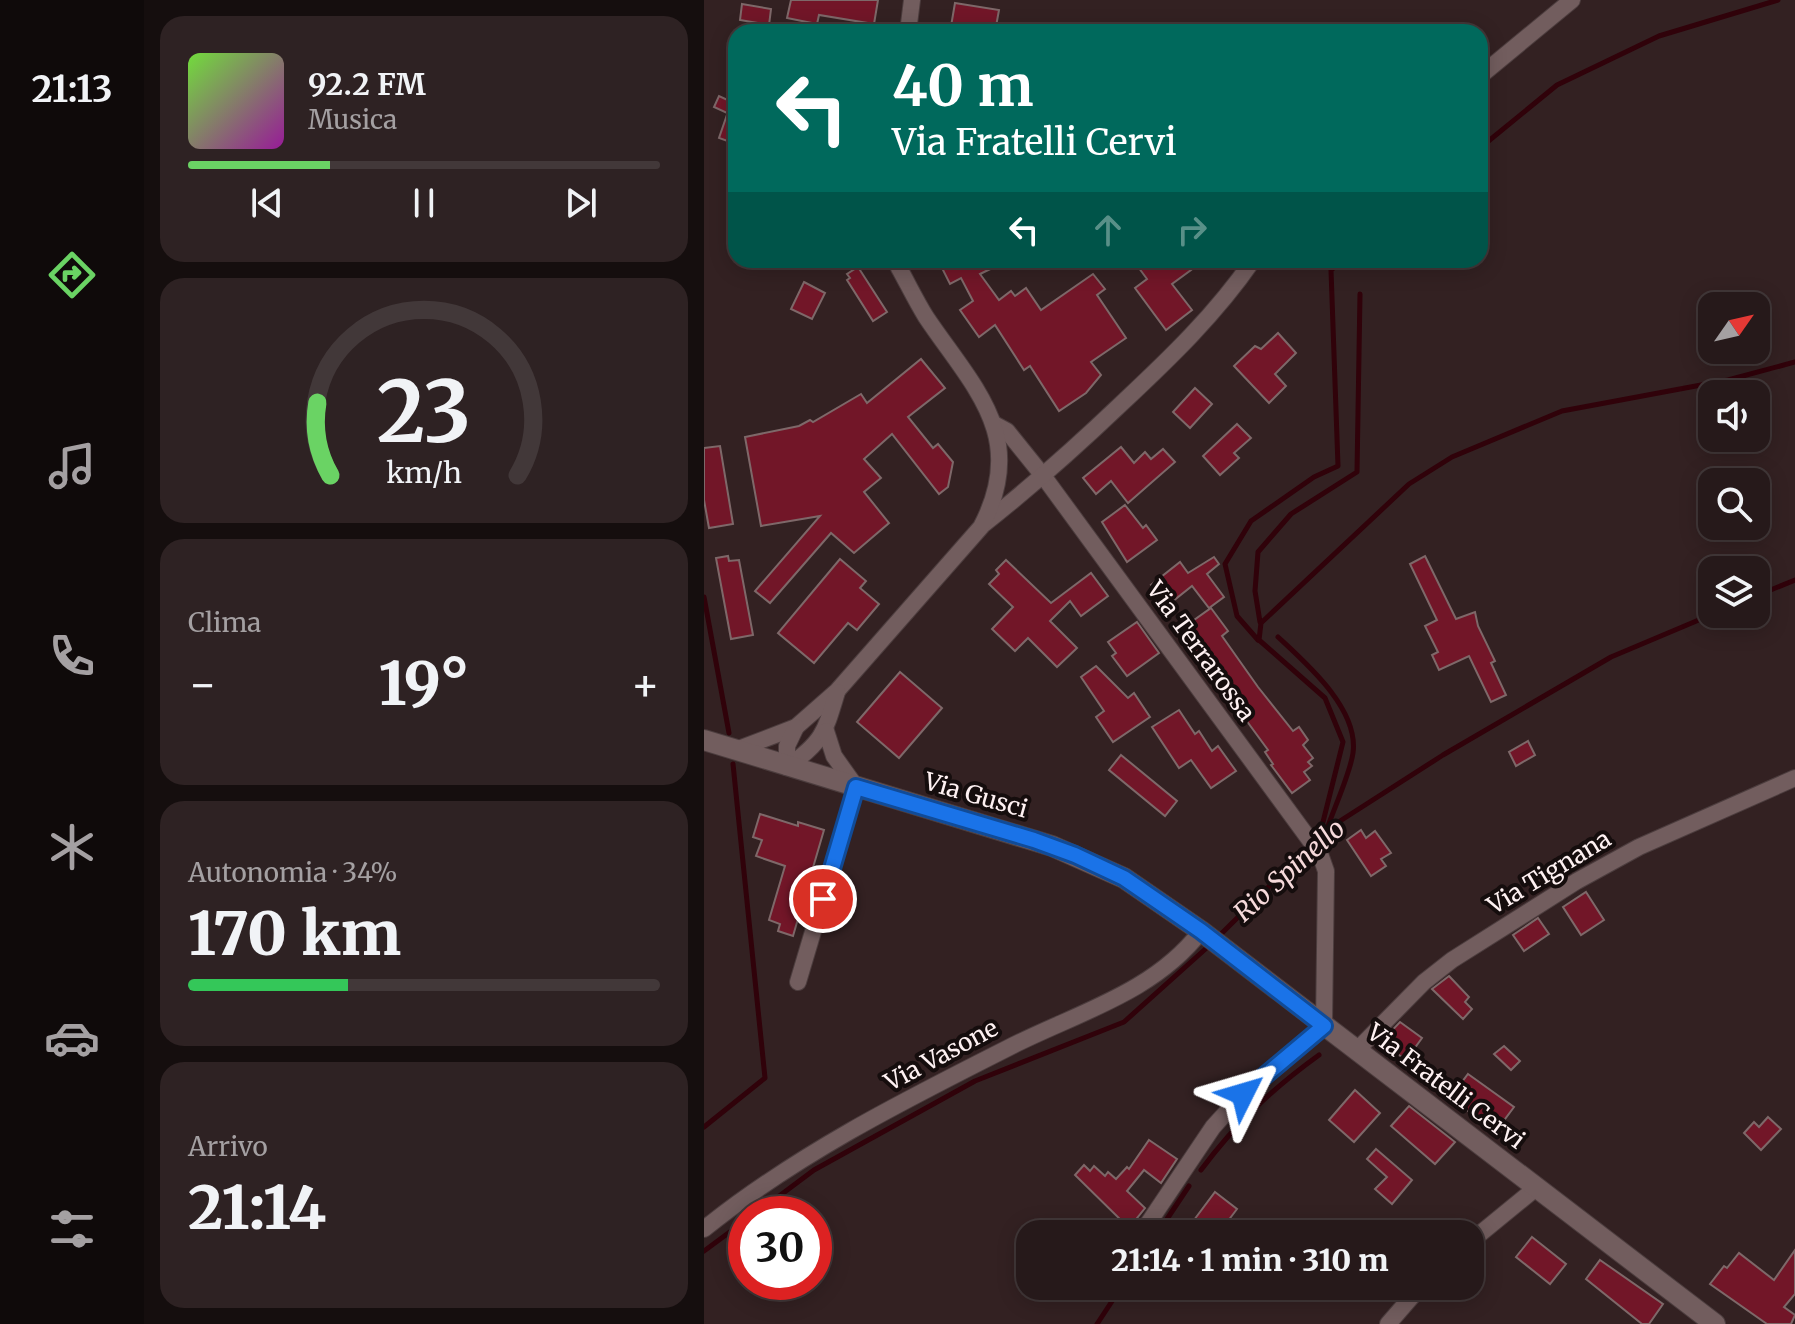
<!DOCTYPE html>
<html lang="it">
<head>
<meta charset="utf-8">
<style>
	:root { --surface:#26191a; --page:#2e2223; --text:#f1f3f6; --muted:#a4a0a2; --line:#423839; --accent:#6ad364 }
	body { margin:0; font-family:Merriweather,serif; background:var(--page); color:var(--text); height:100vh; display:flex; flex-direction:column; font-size:30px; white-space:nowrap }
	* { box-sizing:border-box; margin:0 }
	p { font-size:26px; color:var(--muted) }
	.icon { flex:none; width:44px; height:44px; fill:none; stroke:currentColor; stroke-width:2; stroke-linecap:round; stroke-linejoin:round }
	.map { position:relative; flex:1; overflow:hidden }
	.sheet { display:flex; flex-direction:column; gap:16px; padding:16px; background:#150e0e; width:560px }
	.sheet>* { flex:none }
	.guide { position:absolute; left:24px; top:24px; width:760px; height:244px; border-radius:24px; box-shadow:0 4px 20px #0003,0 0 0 2px var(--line); background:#00695c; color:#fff; overflow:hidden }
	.needle { width:52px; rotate:56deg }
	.buttons { position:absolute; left:994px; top:292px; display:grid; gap:16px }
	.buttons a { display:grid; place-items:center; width:72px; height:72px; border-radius:16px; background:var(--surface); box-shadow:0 4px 20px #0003,0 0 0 2px var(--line); font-size:40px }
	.speed { position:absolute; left:24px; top:1196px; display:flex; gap:16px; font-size:40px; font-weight:700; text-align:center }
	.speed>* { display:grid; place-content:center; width:104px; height:104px; border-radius:50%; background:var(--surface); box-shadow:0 4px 20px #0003,0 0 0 2px var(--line); line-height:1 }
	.speed .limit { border:12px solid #d22; background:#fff; color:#111 }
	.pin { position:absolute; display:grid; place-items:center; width:68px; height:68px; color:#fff; margin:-34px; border:4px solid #fff; border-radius:50%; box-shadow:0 2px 8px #0007 }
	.me { position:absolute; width:88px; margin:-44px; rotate:50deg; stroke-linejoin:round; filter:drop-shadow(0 0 6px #0008) }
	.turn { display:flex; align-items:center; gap:28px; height:168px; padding:0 32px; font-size:36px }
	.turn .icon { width:104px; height:104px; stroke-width:2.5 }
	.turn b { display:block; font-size:56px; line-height:68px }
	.lanes { display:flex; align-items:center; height:76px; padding:0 32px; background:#0003; justify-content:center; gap:40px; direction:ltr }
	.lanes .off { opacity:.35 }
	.big { font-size:60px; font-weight:800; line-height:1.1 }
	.sheet .tile { flex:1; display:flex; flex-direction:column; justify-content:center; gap:12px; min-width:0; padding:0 28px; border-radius:24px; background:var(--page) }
	.sheet .dial { align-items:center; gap:0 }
	.dial svg { height:208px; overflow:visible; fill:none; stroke:var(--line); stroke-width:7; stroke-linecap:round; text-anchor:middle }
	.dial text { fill:var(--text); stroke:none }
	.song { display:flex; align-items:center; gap:24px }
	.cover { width:96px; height:96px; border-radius:12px; background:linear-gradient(135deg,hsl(100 70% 55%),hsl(300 70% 35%)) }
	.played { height:8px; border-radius:4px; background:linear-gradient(90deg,var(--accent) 30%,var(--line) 30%) }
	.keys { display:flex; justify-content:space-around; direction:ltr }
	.heat { display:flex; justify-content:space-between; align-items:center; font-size:44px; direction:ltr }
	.charge { height:12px; border-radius:6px; background:linear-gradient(90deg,#34c759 34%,var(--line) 0) }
	.trip { position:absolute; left:312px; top:1220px; width:468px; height:80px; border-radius:24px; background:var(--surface); box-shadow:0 4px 20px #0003,0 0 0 2px var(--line); font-weight:800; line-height:80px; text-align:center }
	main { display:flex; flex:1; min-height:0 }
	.dock { display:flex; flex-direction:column; width:144px; justify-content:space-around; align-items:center; background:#0f0a0a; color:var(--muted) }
	.dock .icon { width:56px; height:56px }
	.dock .on { color:var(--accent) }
	.dock b { font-size:36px; color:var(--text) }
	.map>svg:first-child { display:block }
</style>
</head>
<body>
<main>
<nav class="dock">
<b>21:13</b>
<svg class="icon on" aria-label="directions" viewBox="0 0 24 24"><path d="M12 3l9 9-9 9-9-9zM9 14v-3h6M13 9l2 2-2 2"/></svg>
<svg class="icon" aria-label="music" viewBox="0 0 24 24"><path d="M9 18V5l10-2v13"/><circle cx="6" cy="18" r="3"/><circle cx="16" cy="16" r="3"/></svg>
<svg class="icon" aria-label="phone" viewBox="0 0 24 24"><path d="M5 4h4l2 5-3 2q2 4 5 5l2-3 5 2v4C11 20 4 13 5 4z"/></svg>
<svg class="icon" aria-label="climate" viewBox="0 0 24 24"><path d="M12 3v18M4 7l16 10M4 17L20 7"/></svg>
<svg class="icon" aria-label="car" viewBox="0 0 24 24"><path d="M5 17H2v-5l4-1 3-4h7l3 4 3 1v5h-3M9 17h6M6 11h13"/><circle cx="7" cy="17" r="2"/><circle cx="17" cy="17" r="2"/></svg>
<svg class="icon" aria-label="filters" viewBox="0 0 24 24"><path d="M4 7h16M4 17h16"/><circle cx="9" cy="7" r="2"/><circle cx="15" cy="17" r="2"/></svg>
</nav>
<section class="sheet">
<div class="tile">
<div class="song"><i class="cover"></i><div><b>92.2 FM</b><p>Musica</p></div></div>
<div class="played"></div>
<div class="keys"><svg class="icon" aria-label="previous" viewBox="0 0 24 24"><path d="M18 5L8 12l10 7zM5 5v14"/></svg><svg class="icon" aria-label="pause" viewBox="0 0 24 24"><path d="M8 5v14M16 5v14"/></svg><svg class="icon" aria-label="next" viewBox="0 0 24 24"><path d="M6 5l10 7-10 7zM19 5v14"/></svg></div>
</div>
<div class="tile dial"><svg viewBox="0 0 100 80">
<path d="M14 69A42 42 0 1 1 86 69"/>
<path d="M14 69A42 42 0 0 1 9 41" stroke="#6ad364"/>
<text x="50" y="56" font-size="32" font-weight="700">23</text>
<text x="50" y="72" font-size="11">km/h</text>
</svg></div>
<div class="tile"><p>Clima</p>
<div class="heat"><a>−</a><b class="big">19°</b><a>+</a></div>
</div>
<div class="tile"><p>Autonomia · 34%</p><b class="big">170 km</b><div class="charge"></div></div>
<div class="tile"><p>Arrivo</p><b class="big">21:14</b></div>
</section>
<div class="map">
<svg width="1091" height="1324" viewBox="0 0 1091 1324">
	<rect width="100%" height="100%" fill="#332122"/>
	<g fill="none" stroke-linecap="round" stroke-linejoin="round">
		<g stroke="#30020a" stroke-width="5">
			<path d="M 776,148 L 853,85 L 955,36 L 1074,0"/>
			<path d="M 1052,596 L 1091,580"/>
			<path d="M 0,597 L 25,733"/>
			<path d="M 556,622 L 551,591 L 554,552 L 587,514 L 653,472 L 656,294"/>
			<path d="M 574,637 C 603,664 655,709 649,753 C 646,774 630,808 623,829"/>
			<path d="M 554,640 L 533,616 L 521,564 L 547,521 L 610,477 L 634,466 L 627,270 L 640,260"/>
			<path d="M 615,838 L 639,742 L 621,698 L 555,640 L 557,623 L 705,484 L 748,457 L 858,411 L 1024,380 L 1091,362"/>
			<path d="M 514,937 L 622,830 L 739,755 L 907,657 L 1009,614"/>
			<path d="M 0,1127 L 61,1078 L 29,764"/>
			<path d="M 497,1170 C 532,1123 568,1089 615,1055"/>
			<path d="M 51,1214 L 110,1170 L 271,1081 L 420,1022 L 507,944"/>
			<path d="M 453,1234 L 485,1186"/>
			<path d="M 0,1251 L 42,1220"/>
			<path d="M 393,1324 L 418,1286"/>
		</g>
	</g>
	<g fill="#721628" stroke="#7e6869" stroke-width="2">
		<path d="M 87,0 L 174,0 L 170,24 L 115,15 L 113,24 L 83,18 Z"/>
		<path d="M 251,3 L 295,10 L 291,32 L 246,32 Z"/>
		<path d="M 38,4 L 67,9 L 65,25 L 36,20 Z"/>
		<path d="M 30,95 L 32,95 L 32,144 L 15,138 L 26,106 L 23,113 L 10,107 L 15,96 L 28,102 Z"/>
		<path d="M 234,260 L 305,260 L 276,274 L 295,300 L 307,291 L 311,296 L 322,288 L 337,310 L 389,274 L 401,289 L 393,295 L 422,338 L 387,362 L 397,375 L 382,393 L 355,411 L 326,366 L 320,370 L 291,325 L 275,337 L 256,310 L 269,301 L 257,278 L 246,284 Z"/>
		<path d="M 429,260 L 479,260 L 487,270 L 468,284 L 488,310 L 462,330 L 431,288 L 443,279 Z"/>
		<path d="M 154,267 L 183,312 L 169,321 L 143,280 L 146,278 L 143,274 Z"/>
		<path d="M 100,282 L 121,293 L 108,319 L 87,309 Z"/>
		<path d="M 574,333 L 592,353 L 571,374 L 582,386 L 565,403 L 530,366 L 551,346 L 557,349 Z"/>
		<path d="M 217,359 L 241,388 L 204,417 L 229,448 L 234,444 L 249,462 L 244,487 L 235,494 L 188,434 L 160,459 L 177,478 L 160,492 L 185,523 L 150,553 L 127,533 L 66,603 L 51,591 L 116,516 L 57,526 L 41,437 L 95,426 L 106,420 L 109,422 L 157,394 L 163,403 Z"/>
		<path d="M 491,388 L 508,404 L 486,428 L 469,412 Z"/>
		<path d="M 533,424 L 547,438 L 530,453 L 535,458 L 516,475 L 499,456 Z"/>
		<path d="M 16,446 L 29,524 L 5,528 L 0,500 L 0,448 Z"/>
		<path d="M 417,447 L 430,463 L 441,452 L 447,459 L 459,449 L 471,462 L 424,503 L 407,481 L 392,494 L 379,478 Z"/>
		<path d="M 421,505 L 439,528 L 442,525 L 453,540 L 423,562 L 398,522 Z"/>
		<path d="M 24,556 L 25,561 L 35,560 L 49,635 L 27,639 L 12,558 Z"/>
		<path d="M 721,556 L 752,619 L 771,612 L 774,626 L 791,661 L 787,663 L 802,695 L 787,702 L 765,656 L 735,670 L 728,655 L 734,652 L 721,626 L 733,620 L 706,564 Z"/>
		<path d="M 510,557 L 515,564 L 503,574 L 520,597 L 505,608 L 488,586 L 464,605 L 447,585 L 476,562 L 484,573 Z"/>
		<path d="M 136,559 L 162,581 L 156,588 L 175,604 L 153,630 L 144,623 L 110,663 L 74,633 Z"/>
		<path d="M 302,560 L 347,603 L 387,573 L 404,596 L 377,616 L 366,601 L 346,621 L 373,648 L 353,667 L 324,638 L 311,651 L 288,629 L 309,607 L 285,584 L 295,574 L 292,570 Z"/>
		<path d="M 507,608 L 524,631 L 518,636 L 554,687 L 589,731 L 595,727 L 604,740 L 599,745 L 609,758 L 604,762 L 608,766 L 600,772 L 606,780 L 588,793 L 567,765 L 569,764 L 561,752 L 564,750 L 476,630 Z"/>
		<path d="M 433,622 L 455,653 L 423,676 L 408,656 L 412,653 L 404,642 Z"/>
		<path d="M 392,666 L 424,698 L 430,693 L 446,717 L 409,742 L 392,717 L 400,711 L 377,677 Z"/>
		<path d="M 196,672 L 238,708 L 195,758 L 153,722 Z"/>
		<path d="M 475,710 L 491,734 L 495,731 L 508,751 L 514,746 L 532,771 L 507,788 L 487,760 L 475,768 L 448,727 Z"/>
		<path d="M 824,741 L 831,755 L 812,766 L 805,752 Z"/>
		<path d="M 417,755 L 473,801 L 461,816 L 405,770 Z"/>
		<path d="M 56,814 L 94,826 L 94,822 L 120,830 L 89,936 L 74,931 L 76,924 L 65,920 L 81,866 L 52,856 L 58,840 L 49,837 Z"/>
		<path d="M 657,830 L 662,838 L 671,831 L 687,853 L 677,859 L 682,866 L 667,876 L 643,840 Z"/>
		<path d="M 882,892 L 900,920 L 877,935 L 859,907 Z"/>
		<path d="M 834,918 L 845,934 L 820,951 L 809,935 Z"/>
		<path d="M 745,976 L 765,997 L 761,1002 L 768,1009 L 759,1019 L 728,989 Z"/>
		<path d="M 696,1022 L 718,1038 L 702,1060 L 677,1042 Z"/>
		<path d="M 800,1046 L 816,1061 L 807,1070 L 790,1054 Z"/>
		<path d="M 764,1074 L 810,1107 L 792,1131 L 746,1098 Z"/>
		<path d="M 651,1090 L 676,1113 L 650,1142 L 625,1120 Z"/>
		<path d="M 705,1106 L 751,1142 L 731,1164 L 687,1126 Z"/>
		<path d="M 1064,1117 L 1077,1129 L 1057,1150 L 1040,1133 L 1050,1122 L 1055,1127 Z"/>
		<path d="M 445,1140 L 473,1159 L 457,1183 L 440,1170 L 423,1191 L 441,1208 L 425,1228 L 371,1175 L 380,1165 L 386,1171 L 390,1166 L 401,1176 L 404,1172 L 412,1179 L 423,1167 L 425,1169 Z"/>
		<path d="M 672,1149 L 708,1180 L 688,1204 L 671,1189 L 683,1177 L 663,1159 Z"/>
		<path d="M 511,1192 L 533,1209 L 514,1234 L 499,1234 L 487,1224 Z"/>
		<path d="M 828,1237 L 862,1264 L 846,1284 L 812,1257 Z"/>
		<path d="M 1091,1250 L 1091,1294 L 1080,1307 L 1091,1315 L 1087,1324 L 1063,1324 L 1006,1284 L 1020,1266 L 1023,1268 L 1035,1253 L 1070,1280 Z"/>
		<path d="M 896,1260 L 959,1304 L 945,1324 L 938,1324 L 882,1279 Z"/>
	</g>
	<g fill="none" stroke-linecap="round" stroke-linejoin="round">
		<g stroke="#4c3d3e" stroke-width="18">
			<g id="minor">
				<path d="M 204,32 L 208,0"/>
				<path d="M 776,76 L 868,0"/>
				<path d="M 290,424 L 303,431 L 340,477 L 616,854 L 622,871 L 620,1026 L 539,1094 L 509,1127 L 437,1234"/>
				<path d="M 280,524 C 328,486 373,446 417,404 C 465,359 512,314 549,260"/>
				<path d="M 32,750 L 92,727 L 133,691 L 277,527 C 325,436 269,387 222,317 C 212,301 204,284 195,268 L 193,260"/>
				<path d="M 83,767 C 119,742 121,732 133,692"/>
				<path d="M 83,767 L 83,746 L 92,727"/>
				<path d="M 94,982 L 152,787 L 130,756 L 122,731"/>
				<path d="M 652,1051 L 720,982 L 748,960 L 873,881 L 935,847 L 1091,778"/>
				<path d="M 0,1229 C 92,1155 197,1102 302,1049 C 369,1014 449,994 497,931"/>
				<path d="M 766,1242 L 832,1188"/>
				<path d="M 684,1324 L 717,1286"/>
			</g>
		</g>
		<g stroke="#4c3d3e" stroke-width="22">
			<path id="tertiary" d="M 0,740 L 348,846 L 420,878 L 497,931 L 1011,1324"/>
		</g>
		<use href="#minor" stroke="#725d5e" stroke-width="16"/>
		<use href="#tertiary" stroke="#725d5e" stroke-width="20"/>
	</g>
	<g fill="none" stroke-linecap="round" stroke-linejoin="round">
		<g stroke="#114b97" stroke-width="20">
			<path id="route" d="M 119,899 L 152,787 L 330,840 L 371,855 L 420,878 L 497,931 L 620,1026 L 539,1094"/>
		</g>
		<use href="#route" stroke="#1a73e8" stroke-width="14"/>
	</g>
	<g text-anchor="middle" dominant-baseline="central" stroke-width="8" stroke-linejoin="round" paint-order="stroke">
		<g font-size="24" fill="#fef1f2" stroke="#150d0d">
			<text transform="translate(497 651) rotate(54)">Via Terrarossa</text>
			<text transform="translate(272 795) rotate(16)">Via Gusci</text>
			<text transform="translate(845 872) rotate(-31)">Via Tignana</text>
			<text transform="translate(237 1055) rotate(-28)">Via Vasone</text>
			<text transform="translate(742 1086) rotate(37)">Via Fratelli Cervi</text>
		</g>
		<g font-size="26" font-style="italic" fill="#f6dadb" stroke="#150d0d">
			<text transform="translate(585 870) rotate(-42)">Rio Spinello</text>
		</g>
	</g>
</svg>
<div class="buttons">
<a><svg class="needle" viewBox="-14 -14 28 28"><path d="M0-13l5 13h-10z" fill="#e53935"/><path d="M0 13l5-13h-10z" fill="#a4a0a2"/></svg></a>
<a><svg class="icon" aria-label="sound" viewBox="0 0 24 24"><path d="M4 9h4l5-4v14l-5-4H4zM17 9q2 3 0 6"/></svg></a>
<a><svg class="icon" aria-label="search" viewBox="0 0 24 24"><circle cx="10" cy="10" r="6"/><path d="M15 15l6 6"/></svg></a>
<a><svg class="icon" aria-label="layers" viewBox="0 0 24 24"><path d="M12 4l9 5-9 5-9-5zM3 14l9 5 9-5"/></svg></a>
</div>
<div class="speed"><div class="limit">30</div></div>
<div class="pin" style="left:119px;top:899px;background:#d93025"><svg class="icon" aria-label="arrive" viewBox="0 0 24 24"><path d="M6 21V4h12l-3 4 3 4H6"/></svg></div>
<svg class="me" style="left:539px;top:1094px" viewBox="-20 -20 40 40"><path d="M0-17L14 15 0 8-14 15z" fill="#1a73e8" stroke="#fff" stroke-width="4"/></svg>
<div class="trip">21:14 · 1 min · 310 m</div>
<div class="guide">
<div class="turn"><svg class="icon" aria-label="left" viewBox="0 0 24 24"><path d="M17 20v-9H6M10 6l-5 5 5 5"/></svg><div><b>40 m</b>Via Fratelli Cervi</div></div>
<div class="lanes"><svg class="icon" aria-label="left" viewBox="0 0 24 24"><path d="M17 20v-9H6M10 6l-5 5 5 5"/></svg><svg class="icon off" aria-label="ahead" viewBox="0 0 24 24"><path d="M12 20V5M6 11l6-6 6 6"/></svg><svg class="icon off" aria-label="right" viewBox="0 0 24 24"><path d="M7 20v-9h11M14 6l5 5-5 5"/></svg></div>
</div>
</div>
</main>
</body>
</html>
